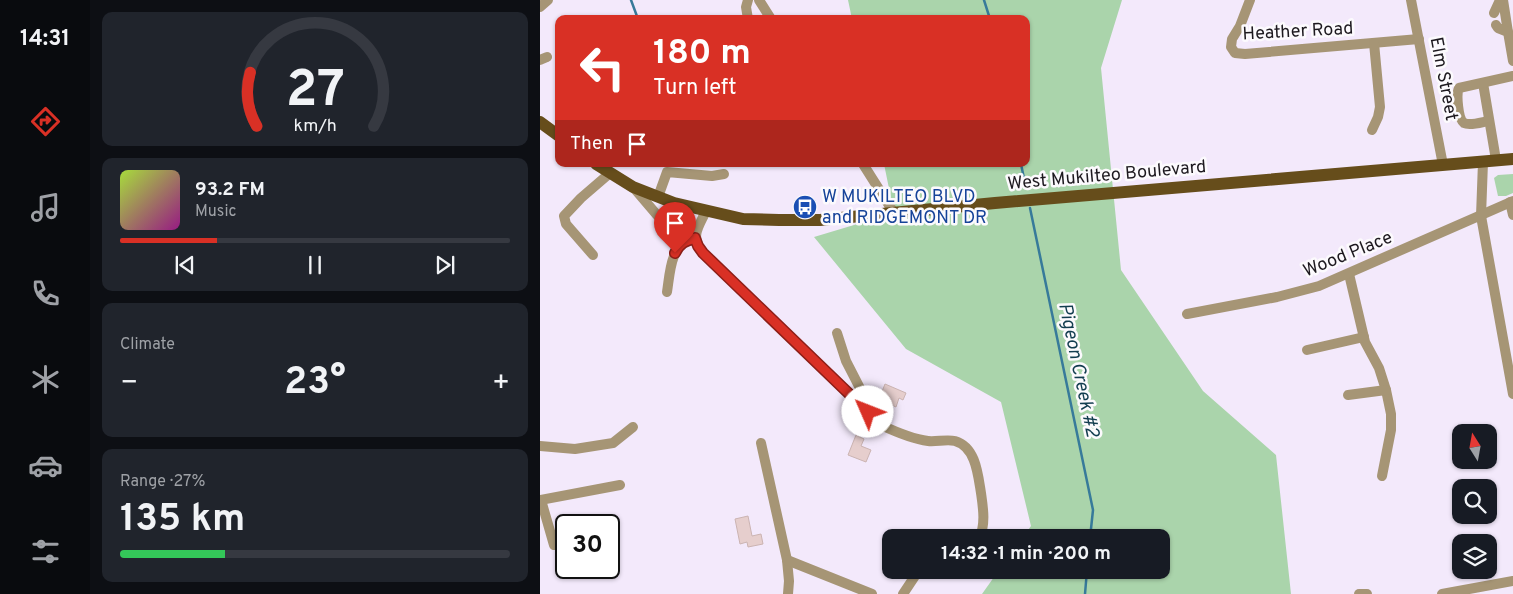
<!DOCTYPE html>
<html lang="en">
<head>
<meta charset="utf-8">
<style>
	:root { --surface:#171b24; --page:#20242c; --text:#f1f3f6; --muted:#9ea1a6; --line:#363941; --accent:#d93025 }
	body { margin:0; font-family:Overpass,sans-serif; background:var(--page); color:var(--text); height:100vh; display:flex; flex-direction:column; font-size:19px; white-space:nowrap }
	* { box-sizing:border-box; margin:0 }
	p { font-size:16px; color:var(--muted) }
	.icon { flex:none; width:28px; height:28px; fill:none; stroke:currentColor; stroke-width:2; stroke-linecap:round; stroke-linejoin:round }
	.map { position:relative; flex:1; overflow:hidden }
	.panel { display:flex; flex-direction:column; gap:12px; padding:12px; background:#0d0f14; width:450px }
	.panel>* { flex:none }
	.guide { position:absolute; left:15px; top:15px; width:475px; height:152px; border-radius:10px; box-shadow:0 1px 4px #0004; background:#d93025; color:#fff; overflow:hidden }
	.needle { width:32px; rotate:349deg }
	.buttons { position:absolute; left:912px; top:424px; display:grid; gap:10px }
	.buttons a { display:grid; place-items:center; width:45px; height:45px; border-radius:10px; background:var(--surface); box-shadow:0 1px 4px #0004; font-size:25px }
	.speed { position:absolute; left:15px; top:514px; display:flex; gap:10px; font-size:25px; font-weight:700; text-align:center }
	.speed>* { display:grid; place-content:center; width:65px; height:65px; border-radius:50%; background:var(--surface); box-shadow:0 1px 4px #0004; line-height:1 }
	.speed .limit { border:2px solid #111; border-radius:8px; background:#fff; color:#111 }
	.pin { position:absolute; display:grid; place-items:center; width:42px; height:42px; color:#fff; margin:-51px -21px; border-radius:50% 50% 50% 0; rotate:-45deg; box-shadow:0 0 5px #0007 }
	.pin .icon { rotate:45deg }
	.me { position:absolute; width:55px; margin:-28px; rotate:314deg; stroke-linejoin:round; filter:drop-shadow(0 0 4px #0008) }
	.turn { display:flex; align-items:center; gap:18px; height:105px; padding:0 15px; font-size:22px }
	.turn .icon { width:65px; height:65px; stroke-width:2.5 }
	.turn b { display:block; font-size:35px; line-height:42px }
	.then { display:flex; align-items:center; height:48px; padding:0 15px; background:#0003; gap:10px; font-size:19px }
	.big { font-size:38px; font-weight:700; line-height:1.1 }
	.panel .tile { flex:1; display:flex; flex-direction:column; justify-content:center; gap:8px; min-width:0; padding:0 18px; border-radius:10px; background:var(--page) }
	.panel .dial { align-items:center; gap:0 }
	.dial svg { height:130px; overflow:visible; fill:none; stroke:var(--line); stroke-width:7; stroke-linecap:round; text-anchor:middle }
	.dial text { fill:var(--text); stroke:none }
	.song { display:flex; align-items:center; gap:15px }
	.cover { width:60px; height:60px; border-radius:8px; background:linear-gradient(135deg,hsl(80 70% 55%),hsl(310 70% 35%)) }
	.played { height:5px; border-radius:2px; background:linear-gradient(90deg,var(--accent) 25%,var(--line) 25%) }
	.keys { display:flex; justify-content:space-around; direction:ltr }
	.heat { display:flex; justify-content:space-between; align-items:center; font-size:28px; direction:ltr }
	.charge { height:8px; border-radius:4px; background:linear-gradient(90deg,#34c759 27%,var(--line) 0) }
	.trip { position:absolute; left:342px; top:529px; width:288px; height:50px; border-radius:10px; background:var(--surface); box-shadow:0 1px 4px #0004; font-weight:700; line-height:50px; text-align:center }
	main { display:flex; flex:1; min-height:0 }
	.tabs { display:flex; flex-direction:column; width:90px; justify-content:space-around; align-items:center; background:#090b0e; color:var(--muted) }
	.tabs .icon { width:35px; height:35px }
	.tabs .selected { color:var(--accent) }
	.tabs b { font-size:22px; color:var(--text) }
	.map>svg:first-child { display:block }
</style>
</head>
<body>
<main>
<nav class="tabs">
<b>14:31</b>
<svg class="icon selected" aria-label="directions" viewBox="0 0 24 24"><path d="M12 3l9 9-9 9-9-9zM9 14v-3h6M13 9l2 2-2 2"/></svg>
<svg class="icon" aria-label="music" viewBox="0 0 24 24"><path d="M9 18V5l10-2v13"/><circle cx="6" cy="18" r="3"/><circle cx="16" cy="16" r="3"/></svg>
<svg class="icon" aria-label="phone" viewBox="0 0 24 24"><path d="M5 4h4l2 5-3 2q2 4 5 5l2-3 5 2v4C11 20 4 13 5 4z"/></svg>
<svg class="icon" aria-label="climate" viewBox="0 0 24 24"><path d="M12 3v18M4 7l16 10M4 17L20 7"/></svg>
<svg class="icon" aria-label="car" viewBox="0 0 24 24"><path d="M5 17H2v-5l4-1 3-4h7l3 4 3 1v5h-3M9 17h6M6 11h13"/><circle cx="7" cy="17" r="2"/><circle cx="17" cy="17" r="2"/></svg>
<svg class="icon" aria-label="filters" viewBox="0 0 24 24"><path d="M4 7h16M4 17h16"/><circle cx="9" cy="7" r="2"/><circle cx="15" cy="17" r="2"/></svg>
</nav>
<section class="panel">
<div class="tile dial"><svg viewBox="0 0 100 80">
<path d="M14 69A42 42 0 1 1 86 69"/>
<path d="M14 69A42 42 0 0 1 10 36" stroke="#d93025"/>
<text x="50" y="56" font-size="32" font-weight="700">27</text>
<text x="50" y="72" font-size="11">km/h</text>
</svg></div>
<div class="tile">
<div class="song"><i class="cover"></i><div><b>93.2 FM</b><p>Music</p></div></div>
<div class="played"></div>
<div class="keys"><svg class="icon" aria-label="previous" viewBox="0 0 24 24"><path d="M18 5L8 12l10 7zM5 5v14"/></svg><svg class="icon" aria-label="pause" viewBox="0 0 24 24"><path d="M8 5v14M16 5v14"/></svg><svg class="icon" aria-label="next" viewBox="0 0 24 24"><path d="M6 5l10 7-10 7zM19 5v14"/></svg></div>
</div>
<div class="tile"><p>Climate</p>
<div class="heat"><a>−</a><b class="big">23°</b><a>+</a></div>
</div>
<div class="tile"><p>Range · 27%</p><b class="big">135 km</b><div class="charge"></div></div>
</section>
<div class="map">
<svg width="973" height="594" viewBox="0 0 973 594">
	<rect width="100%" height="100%" fill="#f3e9fb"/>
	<g fill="#aad4ab">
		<path d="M 308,0 L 582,0 L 561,68 L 581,270 L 663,391 L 736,455 L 751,594 L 442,594 L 459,570 L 621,570 L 621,538 L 483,537 L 491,526 L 461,402 L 366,349 L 274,237 L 354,213 L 344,164 L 486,164 L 486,19 L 312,19 Z"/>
		<path d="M 973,174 L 973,193 L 966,196 L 958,196 L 954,178 L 958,175 Z"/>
	</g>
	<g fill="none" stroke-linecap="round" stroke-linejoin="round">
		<g stroke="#377a9a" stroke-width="2.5">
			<path d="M 91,0 L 98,19"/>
			<path d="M 444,0 L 450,19"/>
			<path d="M 481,164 L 486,188"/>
			<path d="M 490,208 L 553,510 L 550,538"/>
			<path d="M 545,594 L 547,570"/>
		</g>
	</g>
	<g fill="#e6cecd" stroke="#cbb4b2">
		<path d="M 345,384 L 366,393 L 363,400 L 359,398 L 356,407 L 339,399 Z"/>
		<path d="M 316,435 L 324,439 L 321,446 L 331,450 L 326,462 L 308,455 Z"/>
		<path d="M 208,516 L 212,536 L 221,534 L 223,544 L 208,547 L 207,542 L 200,544 L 195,519 Z"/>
	</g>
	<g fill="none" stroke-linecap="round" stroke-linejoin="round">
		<g stroke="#a69575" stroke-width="10">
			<path d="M 208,0 L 206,7 L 208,19"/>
			<path d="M 219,0 L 231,19"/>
			<path d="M 710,0 L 700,26 L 692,39 L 691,47 L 695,53 L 705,54 L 879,39"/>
			<path d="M 871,0 L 903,165"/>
			<path d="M 963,0 L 968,32"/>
			<path d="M 0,7 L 8,0"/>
			<path d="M 954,13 L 960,0"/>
			<path d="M 956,25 L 958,28 L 968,32 L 973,61"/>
			<path d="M 0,60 L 7,57"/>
			<path d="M 943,83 L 956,160"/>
			<path d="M 948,121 C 942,122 930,126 924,123 C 918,119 916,94 919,88 L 973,76"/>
			<path d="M 832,130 L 838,117 L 840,107 L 834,43"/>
			<path d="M 943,162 L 941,216 L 973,394"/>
			<path d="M 323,164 L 354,213"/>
			<path d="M 94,188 L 117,215 L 144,241"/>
			<path d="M 118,197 L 127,172 L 172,176 L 184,174"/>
			<path d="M 970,202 L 973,215"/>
			<path d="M 166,211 C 158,228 150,236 163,253 L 341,425 C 356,432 372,439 388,441 C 396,442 407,439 415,441 C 436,447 438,475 441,493 C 443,507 446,525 439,538"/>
			<path d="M 53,255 L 26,224 L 24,216 L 41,198 L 70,173"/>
			<path d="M 809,274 L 825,342 L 839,368 L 846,390 L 851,414 L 851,430 L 842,476"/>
			<path d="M 127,292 C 130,274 130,245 151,240"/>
			<path d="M 647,314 L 737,297 L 779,286 L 973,201"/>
			<path d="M 297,333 L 306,361 L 324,396 L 328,412"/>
			<path d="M 767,350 L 824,337"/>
			<path d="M 808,395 L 846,390"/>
			<path d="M 221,443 L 247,560 L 249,581 L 248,594"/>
			<path d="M 0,446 L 35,449 L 73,443 L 93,427"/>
			<path d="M 0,500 L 80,485"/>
			<path d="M 1,500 L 14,545"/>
			<path d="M 247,560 L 332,594"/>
			<path d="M 363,594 L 379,570"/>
			<path d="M 819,594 L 827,594"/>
			<path d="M 902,594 L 973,581"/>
		</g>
		<g stroke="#664d1b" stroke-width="12">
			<path d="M 0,122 L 19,136"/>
			<path d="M 56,164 L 93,187 L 134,203 L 203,219 L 239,220 L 280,220 L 455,203 L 973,159"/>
		</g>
	</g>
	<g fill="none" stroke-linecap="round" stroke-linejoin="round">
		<g stroke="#8d1f18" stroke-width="12">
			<path id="route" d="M 135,253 C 140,243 145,241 155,238 L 158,246 L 163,253 L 328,412"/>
		</g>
		<use href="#route" stroke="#d93025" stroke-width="9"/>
	</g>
	<defs>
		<g id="bus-disc" transform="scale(1.25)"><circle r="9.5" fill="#1a4fb4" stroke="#fcfafd"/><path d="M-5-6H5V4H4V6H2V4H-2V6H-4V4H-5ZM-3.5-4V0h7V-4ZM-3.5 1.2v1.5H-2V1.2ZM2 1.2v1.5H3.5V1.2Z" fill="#fff"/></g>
	</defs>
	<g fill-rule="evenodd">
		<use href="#bus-disc" x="265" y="207"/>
	</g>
	<g text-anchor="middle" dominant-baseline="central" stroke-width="5" stroke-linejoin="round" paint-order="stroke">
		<g font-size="18" fill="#1d191f" stroke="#fcfafd">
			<text transform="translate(758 32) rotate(-3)">Heather Road</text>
			<text transform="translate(903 79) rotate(79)">Elm Street</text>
			<text transform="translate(567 176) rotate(-5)">West Mukilteo Boulevard</text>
			<text transform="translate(808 255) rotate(-22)">Wood Place</text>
		</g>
		<g font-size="18" fill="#164399" stroke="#fcfafd" text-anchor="start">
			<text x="282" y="197">W MUKILTEO BLVD<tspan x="282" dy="21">and RIDGEMONT DR</tspan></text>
		</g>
		<g font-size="19" font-style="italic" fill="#123d4f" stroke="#fcfafd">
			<text transform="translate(538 370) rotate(78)">Pigeon Creek #2</text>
		</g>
	</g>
</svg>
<div class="buttons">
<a><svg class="needle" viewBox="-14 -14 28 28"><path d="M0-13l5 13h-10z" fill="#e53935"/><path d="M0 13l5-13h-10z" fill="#9ea1a6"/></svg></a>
<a><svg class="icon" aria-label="search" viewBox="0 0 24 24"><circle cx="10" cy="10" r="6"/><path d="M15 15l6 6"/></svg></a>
<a><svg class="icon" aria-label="layers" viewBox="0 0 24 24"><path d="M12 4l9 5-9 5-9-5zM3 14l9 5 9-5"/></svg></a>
</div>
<div class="speed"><div class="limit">30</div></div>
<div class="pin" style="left:135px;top:253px;background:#d93025"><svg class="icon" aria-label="arrive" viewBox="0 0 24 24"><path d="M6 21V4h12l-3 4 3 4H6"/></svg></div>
<svg class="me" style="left:328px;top:412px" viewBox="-20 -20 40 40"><circle r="19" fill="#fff"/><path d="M0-13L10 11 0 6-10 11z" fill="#d93025"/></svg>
<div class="trip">14:32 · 1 min · 200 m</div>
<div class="guide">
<div class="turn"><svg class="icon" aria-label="left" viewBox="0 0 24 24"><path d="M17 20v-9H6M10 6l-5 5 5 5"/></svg><div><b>180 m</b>Turn left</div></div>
<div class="then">Then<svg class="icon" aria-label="arrive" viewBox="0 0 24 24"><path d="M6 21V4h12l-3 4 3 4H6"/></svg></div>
</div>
</div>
</main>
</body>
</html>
